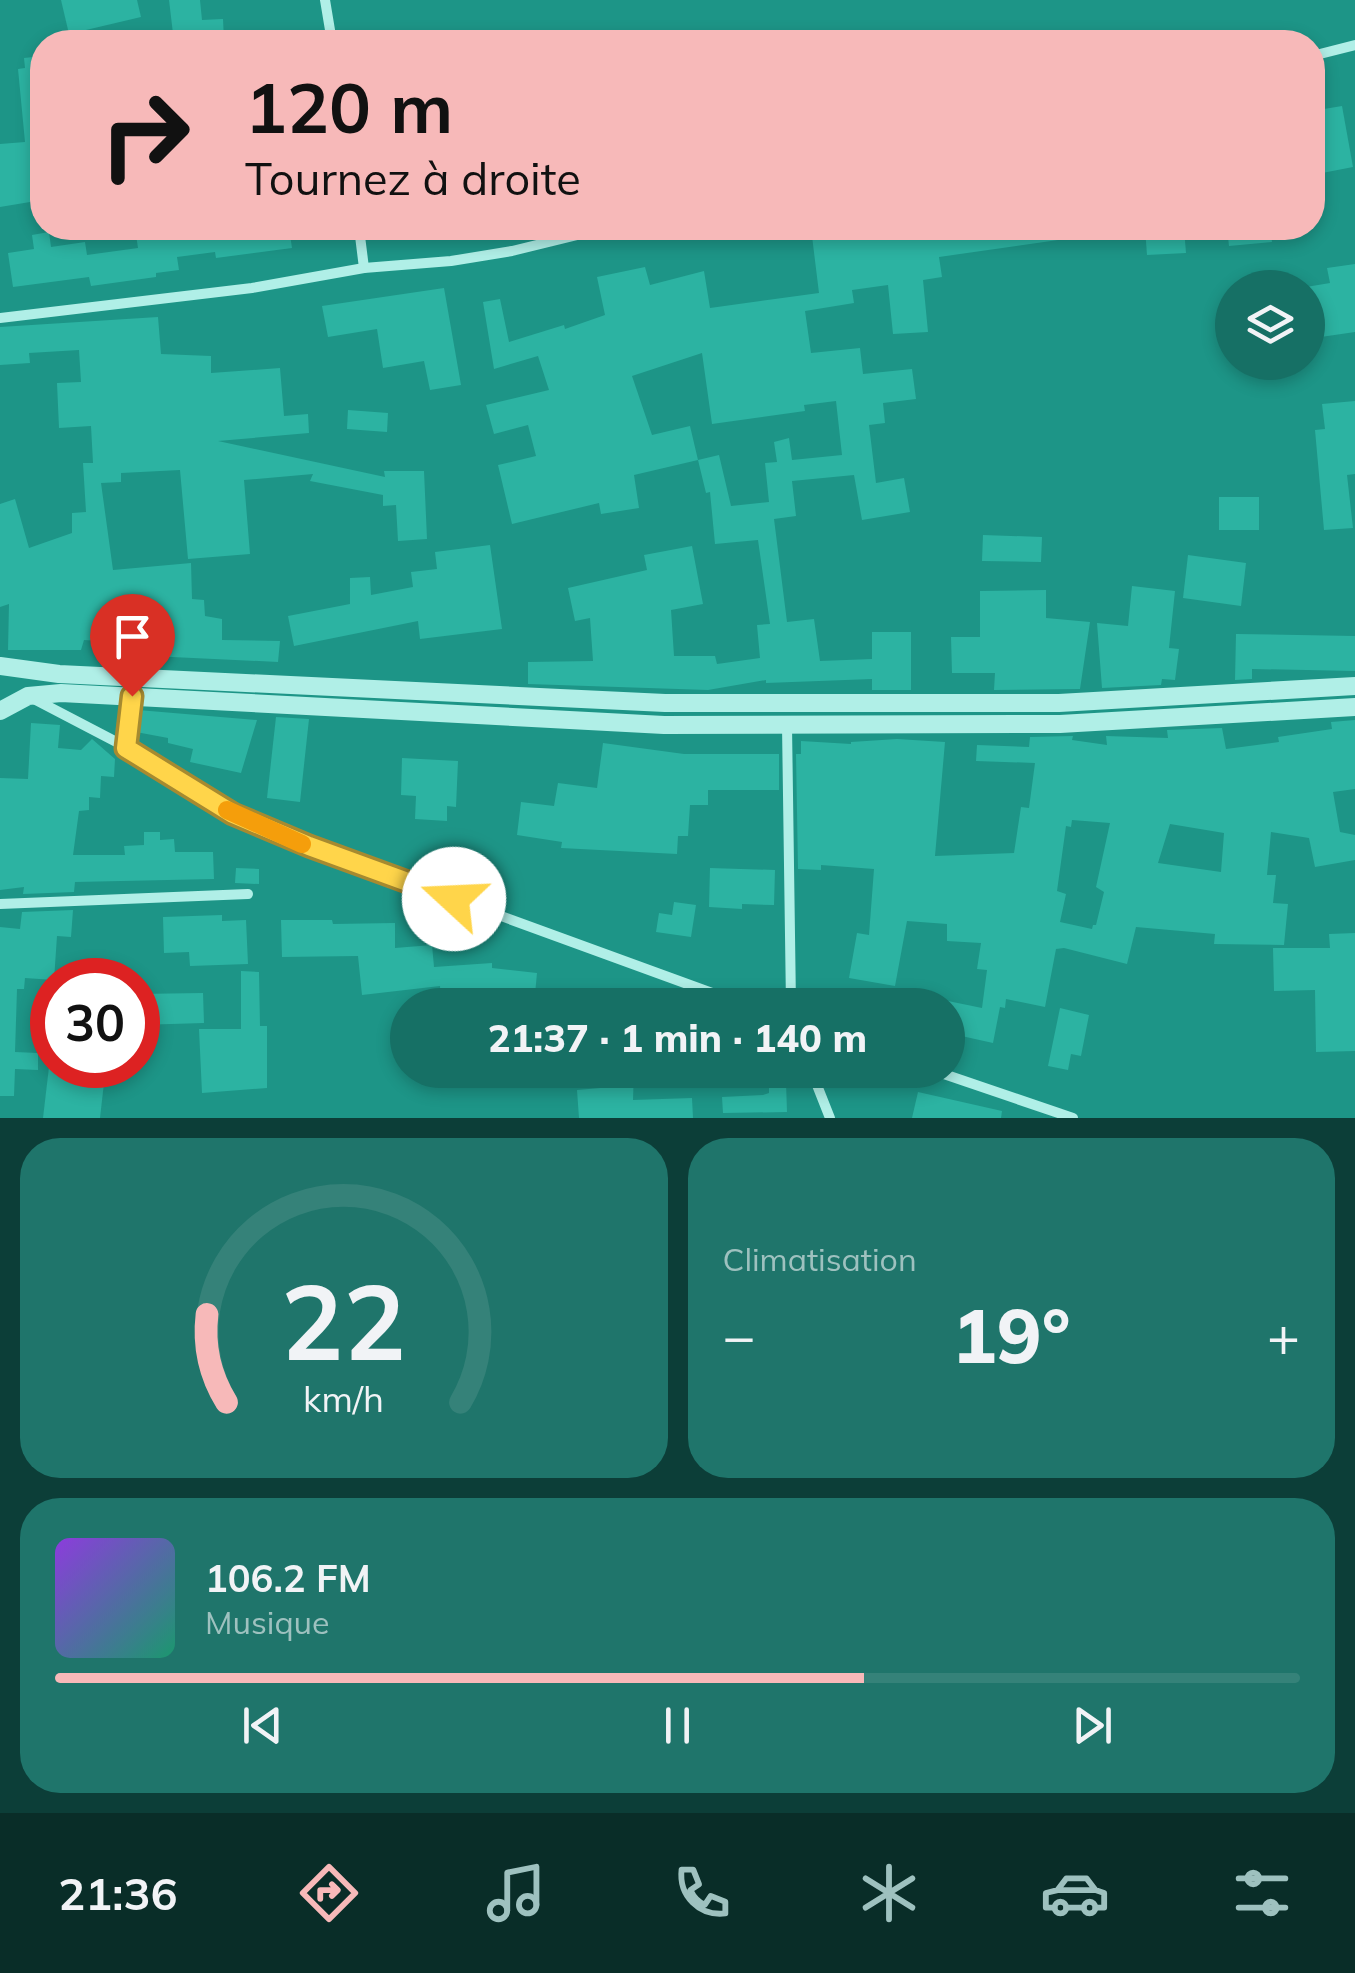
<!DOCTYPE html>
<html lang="fr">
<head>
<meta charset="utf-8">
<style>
	:root { --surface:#167065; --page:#1f756b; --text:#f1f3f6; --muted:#9ec1bf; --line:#358279; --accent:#f7b9b9 }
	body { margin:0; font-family:Mulish,sans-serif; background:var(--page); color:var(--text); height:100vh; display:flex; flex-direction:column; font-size:38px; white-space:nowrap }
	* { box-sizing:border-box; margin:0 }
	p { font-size:32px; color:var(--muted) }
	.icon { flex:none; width:55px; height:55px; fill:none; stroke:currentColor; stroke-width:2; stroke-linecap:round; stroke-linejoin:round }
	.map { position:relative; height:1118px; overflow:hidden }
	.panel { display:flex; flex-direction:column; gap:20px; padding:20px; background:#0c3e38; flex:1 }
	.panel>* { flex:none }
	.guide { position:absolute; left:30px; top:30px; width:1295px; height:210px; border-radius:40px; box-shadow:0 5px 15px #0003; background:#f7b9b9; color:#111; overflow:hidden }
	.tools { position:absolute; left:1215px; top:270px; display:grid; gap:20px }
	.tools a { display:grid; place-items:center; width:110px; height:110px; border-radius:50%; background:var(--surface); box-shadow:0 5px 15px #0003; font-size:50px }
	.speed { position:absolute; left:30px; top:958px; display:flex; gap:20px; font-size:50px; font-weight:700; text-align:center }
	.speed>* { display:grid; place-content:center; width:130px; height:130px; border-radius:50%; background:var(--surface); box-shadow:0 5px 15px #0003; line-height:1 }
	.speed .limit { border:15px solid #d22; background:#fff; color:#111 }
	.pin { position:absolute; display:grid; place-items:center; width:85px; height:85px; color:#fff; margin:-102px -42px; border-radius:50% 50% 50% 0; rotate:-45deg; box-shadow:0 0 10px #0007 }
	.pin .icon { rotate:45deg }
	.me { position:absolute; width:110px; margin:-55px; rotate:290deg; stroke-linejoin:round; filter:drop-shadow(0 0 8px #0008) }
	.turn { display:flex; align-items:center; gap:35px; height:210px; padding:0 50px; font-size:45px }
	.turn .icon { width:130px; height:130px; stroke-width:2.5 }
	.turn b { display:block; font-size:70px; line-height:85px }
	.big { font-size:75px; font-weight:800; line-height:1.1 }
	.panel .widget { flex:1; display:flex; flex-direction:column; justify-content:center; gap:15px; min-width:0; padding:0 35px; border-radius:40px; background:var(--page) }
	.panel .dial { align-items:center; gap:0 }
	.dial svg { height:260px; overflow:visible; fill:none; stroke:var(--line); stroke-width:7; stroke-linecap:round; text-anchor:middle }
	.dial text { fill:var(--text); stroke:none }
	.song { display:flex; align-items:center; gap:30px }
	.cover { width:120px; height:120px; border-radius:15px; background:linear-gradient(135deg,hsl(270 70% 55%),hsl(160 70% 35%)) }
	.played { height:10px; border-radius:5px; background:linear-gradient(90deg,var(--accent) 65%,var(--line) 65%) }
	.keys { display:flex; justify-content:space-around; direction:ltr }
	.heat { display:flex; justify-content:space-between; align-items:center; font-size:55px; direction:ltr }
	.panel .tiles { flex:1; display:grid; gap:20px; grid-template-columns:1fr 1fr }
	.widget:last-child { grid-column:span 2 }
	.trip { position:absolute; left:390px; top:988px; width:575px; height:100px; border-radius:50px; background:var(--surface); box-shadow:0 5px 15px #0003; font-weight:800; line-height:100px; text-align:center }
	.menu { display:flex; height:160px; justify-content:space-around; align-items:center; background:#092d28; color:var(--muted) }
	.menu .icon { width:70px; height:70px }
	.menu .active { color:var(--accent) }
	.menu b { font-size:45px; color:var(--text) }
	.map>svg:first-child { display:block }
</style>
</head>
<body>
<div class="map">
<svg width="1355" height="1118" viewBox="0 0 1355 1118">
	<rect width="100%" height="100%" fill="#1d9587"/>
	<g fill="#2cb3a2" fill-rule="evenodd">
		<path d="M 61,0 L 137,0 L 141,17 L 69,34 Z"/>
		<path d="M 169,0 L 200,0 L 202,20 L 223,19 L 224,40 L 174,42 Z"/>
		<path d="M 42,56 L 42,200 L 0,207 L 0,144 L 25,142 L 18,69 L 25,68 L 24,58 Z"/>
		<path d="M 1342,106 L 1353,167 L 1312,175 L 1312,111 Z"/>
		<path d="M 135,228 L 289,228 L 292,248 L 216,258 L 215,252 L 177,257 L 179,270 L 156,273 L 156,277 L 91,286 L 89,277 L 13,287 L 8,253 L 34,249 L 32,235 L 49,232 L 51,247 L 85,242 L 87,255 L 138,248 Z"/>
		<path d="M 811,228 L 975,228 L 976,230 L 1078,228 L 1079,237 L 939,257 L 942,277 L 923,280 L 928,332 L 893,334 L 888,285 L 852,290 L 854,303 L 805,311 L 811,353 L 860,348 L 863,374 L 912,369 L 916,399 L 883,403 L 885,423 L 869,425 L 876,483 L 904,478 L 910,512 L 862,520 L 854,475 L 792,481 L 796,516 L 774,519 L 787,622 L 814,619 L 820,661 L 872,659 L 872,632 L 911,632 L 911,690 L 872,690 L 872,679 L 766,683 L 766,680 L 708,690 L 528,684 L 528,662 L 593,661 L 590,618 L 575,621 L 568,588 L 647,570 L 644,555 L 692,546 L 703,604 L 671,610 L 674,656 L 715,656 L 717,664 L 760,658 L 757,625 L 770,624 L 758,540 L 715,544 L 710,492 L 706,493 L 698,460 L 634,475 L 639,508 L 601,514 L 599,503 L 512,524 L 498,465 L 536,456 L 528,425 L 494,434 L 486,405 L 549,390 L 538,356 L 494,369 L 483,302 L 500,299 L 509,342 L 564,325 L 565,329 L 605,315 L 597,277 L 645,267 L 650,285 L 704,271 L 710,308 L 819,293 ZM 702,353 L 712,424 L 805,411 L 804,405 L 836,401 L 842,455 L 792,460 L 789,438 L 774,442 L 777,462 L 765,463 L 769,502 L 731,506 L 719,455 L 698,460 L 690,426 L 652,435 L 632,376 Z"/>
		<path d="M 1145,228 L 1184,228 L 1186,253 L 1147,255 Z"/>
		<path d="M 1227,228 L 1270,228 L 1272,242 L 1229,246 Z"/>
		<path d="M 1355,264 L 1355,332 L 1314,338 L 1306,287 L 1330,283 L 1327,268 Z"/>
		<path d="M 444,288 L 461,385 L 430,390 L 424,361 L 383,368 L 377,329 L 328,337 L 322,306 Z"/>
		<path d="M 158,317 L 161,354 L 211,356 L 211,373 L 280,368 L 284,416 L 308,414 L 309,433 L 218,441 L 385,477 L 384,471 L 424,471 L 427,539 L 398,541 L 396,505 L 383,506 L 383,495 L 310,481 L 313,474 L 244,480 L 250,554 L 188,559 L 180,470 L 121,473 L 121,482 L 101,483 L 113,570 L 191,563 L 192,599 L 204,600 L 205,616 L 222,619 L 222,640 L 280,641 L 278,662 L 151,656 L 150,644 L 84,640 L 81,650 L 8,650 L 9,604 L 0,607 L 0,504 L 15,499 L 29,548 L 72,533 L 72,513 L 86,512 L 83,463 L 93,463 L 91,426 L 59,428 L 57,383 L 81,382 L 79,350 L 29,353 L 30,363 L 0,365 L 0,327 Z"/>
		<path d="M 1355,401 L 1355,474 L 1347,475 L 1353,528 L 1324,530 L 1315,430 L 1325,429 L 1322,404 Z"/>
		<path d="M 348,410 L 388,413 L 387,432 L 347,429 Z"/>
		<rect x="1219" y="497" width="40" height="33"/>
		<path d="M 983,535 L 1042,537 L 1041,562 L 982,561 Z"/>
		<path d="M 490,545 L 502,629 L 420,639 L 418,621 L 294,646 L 288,616 L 350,604 L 350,578 L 370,577 L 371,595 L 413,587 L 411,572 L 437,569 L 435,552 Z"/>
		<path d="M 1188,555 L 1246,563 L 1241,606 L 1183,598 Z"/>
		<path d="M 1132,586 L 1175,591 L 1169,648 L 1179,649 L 1175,680 L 1162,679 L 1161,685 L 1102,688 L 1097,623 L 1128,626 Z"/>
		<path d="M 1046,590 L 1046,618 L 1090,622 L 1080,689 L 994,690 L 995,673 L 952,673 L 951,637 L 980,637 L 980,591 Z"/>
		<path d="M 1236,634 L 1355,636 L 1355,671 L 1252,669 L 1252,679 L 1235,680 Z"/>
		<path d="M 138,710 L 257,720 L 241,773 L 190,762 L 193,749 L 168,743 L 168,738 L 136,732 Z"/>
		<path d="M 276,717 L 309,719 L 300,802 L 267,798 Z"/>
		<path d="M 1355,720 L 1355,789 L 1333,792 L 1340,832 L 1355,835 L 1355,860 L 1315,867 L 1309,838 L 1271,832 L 1267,875 L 1276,875 L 1273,903 L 1288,904 L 1284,945 L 1214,944 L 1215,934 L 1136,927 L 1127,964 L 1064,948 L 1056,949 L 1045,1007 L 1006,999 L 1005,1008 L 1000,1007 L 993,1043 L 948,1033 L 948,1001 L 982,1008 L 987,970 L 977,969 L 981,943 L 947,941 L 947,924 L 907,921 L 895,986 L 849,978 L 857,933 L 869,935 L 874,869 L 821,865 L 821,870 L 798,869 L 796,754 L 801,754 L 801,741 L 851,744 L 851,742 L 897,739 L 945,742 L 935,856 L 1014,853 L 1021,807 L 1029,808 L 1035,763 L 976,761 L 977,745 L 1029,747 L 1030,737 L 1073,736 L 1072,740 L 1107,745 L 1106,736 L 1168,738 L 1167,730 L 1222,728 L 1226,749 L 1279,742 L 1278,737 L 1332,729 L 1331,722 ZM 1072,820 L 1110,823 L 1096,887 L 1104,892 L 1096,925 L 1093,925 L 1092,929 L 1060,922 L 1066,894 L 1057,891 L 1066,826 L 1071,827 ZM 1170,824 L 1224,833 L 1221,872 L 1158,863 Z"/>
		<path d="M 31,723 L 60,725 L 58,748 L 81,750 L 92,739 L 115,759 L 114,777 L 101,776 L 100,798 L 89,797 L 89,810 L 79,811 L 73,855 L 125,855 L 124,846 L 144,845 L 144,832 L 160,832 L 160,840 L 174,839 L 175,852 L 213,852 L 214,879 L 75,882 L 74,892 L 23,894 L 24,887 L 0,890 L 0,778 L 28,779 Z"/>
		<path d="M 603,743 L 684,754 L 779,754 L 779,790 L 708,790 L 708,805 L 690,805 L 688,836 L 678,836 L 677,854 L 561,848 L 562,842 L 517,835 L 521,802 L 554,806 L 558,783 L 597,788 Z"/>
		<path d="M 402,758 L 458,761 L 456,807 L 447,806 L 447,821 L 415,819 L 416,796 L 401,795 Z"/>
		<path d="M 236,868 L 259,869 L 259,884 L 235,883 Z"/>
		<path d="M 710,868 L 775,870 L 774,905 L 742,904 L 742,909 L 709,907 Z"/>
		<path d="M 674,902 L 696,905 L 691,937 L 656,932 L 659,913 L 672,915 Z"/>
		<path d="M 73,910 L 71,937 L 57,936 L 54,980 L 25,978 L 24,989 L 17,989 L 15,1052 L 38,1053 L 38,1070 L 15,1069 L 14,1096 L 0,1096 L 0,927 L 20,929 L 22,912 Z"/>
		<path d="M 222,915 L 222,921 L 246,920 L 248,964 L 190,966 L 189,952 L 164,953 L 163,917 Z"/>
		<path d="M 281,920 L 332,920 L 333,924 L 395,923 L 395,948 L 432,945 L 434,967 L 492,963 L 492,968 L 537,973 L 534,1005 L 441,1005 L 440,986 L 362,995 L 358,956 L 282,957 Z"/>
		<path d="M 1355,933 L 1355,1051 L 1316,1052 L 1315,990 L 1274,991 L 1273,948 L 1330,948 L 1329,934 Z"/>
		<path d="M 241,971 L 259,972 L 260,1026 L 267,1026 L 267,1088 L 202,1093 L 199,1029 L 241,1029 Z"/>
		<path d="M 203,993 L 204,1023 L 138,1025 L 138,994 Z"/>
		<path d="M 1060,1008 L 1089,1015 L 1081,1056 L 1071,1054 L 1068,1070 L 1048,1066 Z"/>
		<path d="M 49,1067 L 105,1074 L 100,1118 L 43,1118 Z"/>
		<path d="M 613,1070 L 634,1070 L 633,1100 L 692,1098 L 693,1118 L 579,1118 L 577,1090 L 612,1087 Z"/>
		<path d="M 786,1082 L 787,1112 L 723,1113 L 722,1097 L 763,1095 L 769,1093 L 769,1083 Z"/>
		<path d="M 918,1092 L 1002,1111 L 1001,1118 L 912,1118 Z"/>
	</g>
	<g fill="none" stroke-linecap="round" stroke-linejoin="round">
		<g stroke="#b0efe7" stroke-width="10">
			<path d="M 325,0 L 332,42"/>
			<path d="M 1312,56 L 1355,45"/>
			<path d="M 359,228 L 364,268"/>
			<path d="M 0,318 L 252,288 L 364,268 L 451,261 L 512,251 L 606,228"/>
			<path d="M 34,699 L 126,747 L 233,814 L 309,846 L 745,1005"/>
			<path d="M 787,725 L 791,1005"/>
			<path d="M 126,747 L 131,696"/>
			<path d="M 0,904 L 248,894"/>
			<path d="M 811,1070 L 830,1118"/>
			<path d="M 932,1070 L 1073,1118"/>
		</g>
		<g stroke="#b0efe7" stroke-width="18">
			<path d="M 0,666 L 59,674 L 665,703 L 1059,703 L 1355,686"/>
			<path d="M 0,711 L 28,696 L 61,693 L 664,725 L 1060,724 L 1355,707"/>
		</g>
	</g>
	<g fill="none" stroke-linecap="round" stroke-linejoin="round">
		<g stroke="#a68a30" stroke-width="25">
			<path id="route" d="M 132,696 L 126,748 L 233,814 L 309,846 L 454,899"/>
		</g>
		<use href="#route" stroke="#ffd54a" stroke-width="18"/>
		<path stroke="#f59e0b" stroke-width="18" d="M 227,810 L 302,844"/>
	</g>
</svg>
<div class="tools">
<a><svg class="icon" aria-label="layers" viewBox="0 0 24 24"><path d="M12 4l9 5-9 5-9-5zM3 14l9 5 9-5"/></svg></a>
</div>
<div class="speed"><div class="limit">30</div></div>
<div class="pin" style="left:132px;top:696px;background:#d93025"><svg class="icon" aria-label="arrive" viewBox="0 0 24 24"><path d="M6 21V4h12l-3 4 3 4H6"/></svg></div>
<svg class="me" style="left:454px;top:899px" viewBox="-20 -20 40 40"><circle r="19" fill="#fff"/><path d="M0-13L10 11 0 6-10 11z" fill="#ffd54a"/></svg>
<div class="trip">21:37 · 1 min · 140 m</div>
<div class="guide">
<div class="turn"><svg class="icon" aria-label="right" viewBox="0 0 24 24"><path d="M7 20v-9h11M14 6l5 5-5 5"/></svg><div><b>120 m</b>Tournez à droite</div></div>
</div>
</div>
<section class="panel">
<div class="tiles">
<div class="widget dial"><svg viewBox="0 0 100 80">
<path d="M14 69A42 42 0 1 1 86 69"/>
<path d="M14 69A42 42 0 0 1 8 42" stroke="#f7b9b9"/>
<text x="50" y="56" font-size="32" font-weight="700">22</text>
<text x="50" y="72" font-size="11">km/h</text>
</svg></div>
<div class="widget"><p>Climatisation</p>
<div class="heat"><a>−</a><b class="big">19°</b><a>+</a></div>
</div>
<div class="widget">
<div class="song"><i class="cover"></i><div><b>106.2 FM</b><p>Musique</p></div></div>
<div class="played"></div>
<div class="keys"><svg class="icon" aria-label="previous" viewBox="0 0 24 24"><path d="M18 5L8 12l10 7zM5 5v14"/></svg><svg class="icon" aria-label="pause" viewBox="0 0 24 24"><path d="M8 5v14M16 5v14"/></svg><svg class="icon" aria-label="next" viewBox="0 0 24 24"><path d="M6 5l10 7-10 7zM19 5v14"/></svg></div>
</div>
</div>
</section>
<nav class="menu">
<b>21:36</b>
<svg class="icon active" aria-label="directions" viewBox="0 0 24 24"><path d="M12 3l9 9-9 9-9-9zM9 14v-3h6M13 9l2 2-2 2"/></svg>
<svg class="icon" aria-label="music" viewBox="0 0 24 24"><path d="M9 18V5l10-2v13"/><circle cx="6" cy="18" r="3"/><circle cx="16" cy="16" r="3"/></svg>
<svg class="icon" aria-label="phone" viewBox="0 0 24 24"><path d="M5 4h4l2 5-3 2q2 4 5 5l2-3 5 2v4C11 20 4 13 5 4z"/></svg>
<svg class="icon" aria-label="climate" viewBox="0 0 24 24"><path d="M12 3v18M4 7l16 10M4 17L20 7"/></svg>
<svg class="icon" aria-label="car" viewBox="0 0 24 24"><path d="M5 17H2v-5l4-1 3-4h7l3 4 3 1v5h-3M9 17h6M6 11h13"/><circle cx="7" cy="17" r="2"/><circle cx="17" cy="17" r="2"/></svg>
<svg class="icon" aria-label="filters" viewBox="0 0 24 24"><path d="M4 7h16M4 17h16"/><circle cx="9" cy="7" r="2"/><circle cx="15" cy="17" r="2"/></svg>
</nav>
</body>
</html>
